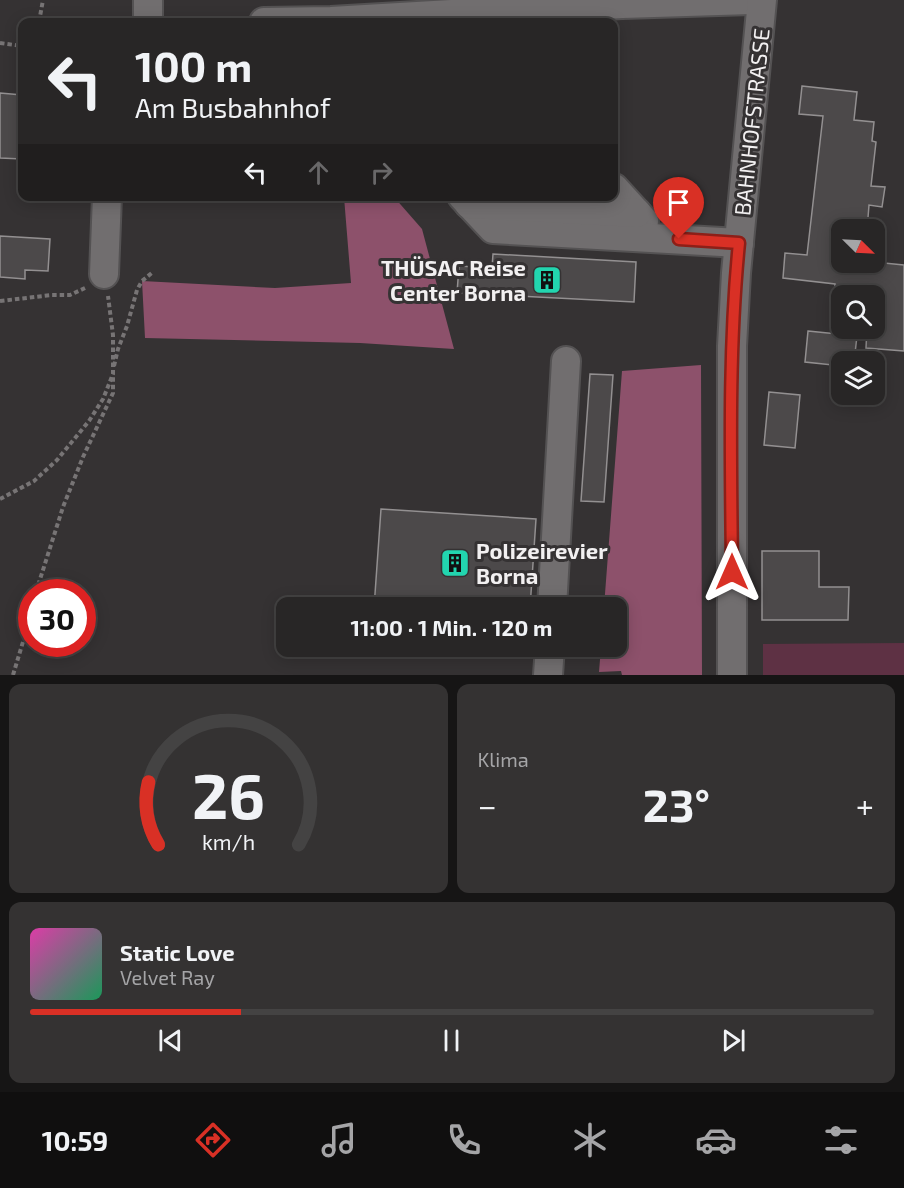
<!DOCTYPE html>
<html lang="de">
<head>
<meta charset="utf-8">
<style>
	:root { --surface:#282626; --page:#343232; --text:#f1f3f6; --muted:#a5a5a7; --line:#444343; --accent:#d93025 }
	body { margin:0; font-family:"Exo 2",sans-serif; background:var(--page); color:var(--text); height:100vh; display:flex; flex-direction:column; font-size:22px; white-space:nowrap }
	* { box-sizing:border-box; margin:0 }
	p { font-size:20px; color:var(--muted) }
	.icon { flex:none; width:33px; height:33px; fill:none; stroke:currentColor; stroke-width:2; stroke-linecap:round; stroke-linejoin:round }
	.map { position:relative; height:675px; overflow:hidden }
	.side { display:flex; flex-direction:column; gap:9px; padding:9px; background:#161515; flex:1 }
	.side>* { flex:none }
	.guide { position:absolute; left:18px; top:18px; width:600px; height:183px; border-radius:12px; box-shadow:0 3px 15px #0003,0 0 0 2px var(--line); background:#282626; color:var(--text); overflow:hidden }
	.needle { width:39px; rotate:114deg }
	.tools { position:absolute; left:831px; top:219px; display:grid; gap:12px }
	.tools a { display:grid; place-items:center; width:54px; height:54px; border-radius:12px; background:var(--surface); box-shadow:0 3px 15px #0003,0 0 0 2px var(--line); font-size:30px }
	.speed { position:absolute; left:18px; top:579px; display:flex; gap:12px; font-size:30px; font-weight:700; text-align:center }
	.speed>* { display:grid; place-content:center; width:78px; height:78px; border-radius:50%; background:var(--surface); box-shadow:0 3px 15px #0003,0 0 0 2px var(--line); line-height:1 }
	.speed .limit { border:9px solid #d22; background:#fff; color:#111 }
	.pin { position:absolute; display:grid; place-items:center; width:51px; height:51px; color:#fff; margin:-62px -26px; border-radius:50% 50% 50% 0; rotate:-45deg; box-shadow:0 0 6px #0007 }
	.pin .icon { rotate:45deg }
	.me { position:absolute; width:66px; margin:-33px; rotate:0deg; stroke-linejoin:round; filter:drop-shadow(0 0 4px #0008) }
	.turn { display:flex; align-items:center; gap:21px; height:126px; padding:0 18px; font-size:27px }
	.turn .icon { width:78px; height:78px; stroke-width:2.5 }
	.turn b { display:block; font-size:42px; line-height:51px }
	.lanes { display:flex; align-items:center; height:57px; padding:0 18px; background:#0003; justify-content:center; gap:30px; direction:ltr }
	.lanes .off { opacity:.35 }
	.big { font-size:45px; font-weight:700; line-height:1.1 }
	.side .widget { flex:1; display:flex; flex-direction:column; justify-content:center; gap:9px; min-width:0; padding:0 21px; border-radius:12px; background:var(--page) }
	.side .dial { align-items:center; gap:0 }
	.dial svg { height:156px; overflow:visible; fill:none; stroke:var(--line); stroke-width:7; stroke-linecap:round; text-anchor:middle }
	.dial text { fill:var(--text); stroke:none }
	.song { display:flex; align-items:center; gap:18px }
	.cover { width:72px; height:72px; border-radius:9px; background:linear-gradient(135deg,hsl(320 70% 55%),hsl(150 70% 35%)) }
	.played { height:6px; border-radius:3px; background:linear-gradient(90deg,var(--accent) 25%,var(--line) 25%) }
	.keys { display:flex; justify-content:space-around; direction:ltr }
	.heat { display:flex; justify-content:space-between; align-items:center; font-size:33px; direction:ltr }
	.side .tiles { flex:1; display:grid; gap:9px; grid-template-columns:1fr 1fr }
	.widget:last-child { grid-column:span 2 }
	.trip { position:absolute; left:276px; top:597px; width:351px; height:60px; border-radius:12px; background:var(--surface); box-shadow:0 3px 15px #0003,0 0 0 2px var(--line); font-weight:700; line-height:60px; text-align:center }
	.tab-bar { display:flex; height:96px; justify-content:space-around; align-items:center; background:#100f0f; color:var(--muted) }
	.tab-bar .icon { width:42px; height:42px }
	.tab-bar .active { color:var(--accent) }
	.tab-bar b { font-size:27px; color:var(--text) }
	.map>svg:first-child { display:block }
</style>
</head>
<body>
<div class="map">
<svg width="904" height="675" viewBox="0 0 904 675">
	<rect width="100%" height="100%" fill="#353233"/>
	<path fill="#5e3144" d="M 904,643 L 904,675 L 763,675 L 763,644 Z"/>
	<g fill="#8d516b">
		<path d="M 344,197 L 394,197 L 422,229 L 454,349 L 360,343 L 145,338 L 142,281 L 275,288 L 351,283 Z"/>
		<path d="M 701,365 L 702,675 L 622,675 L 621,671 L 599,672 L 601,647 L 616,646 L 616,608 L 604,607 L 622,371 Z"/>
	</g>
	<g fill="#4c494a" stroke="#939091" stroke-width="1.5">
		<path d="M 802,86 L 857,92 L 854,120 L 874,122 L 872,141 L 876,142 L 871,186 L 885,187 L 882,207 L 869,205 L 867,230 L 842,230 L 842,262 L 874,262 L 904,265 L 904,351 L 866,348 L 867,328 L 874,328 L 874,296 L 834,295 L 835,284 L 783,278 L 785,253 L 807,255 L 823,116 L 799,114 Z"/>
		<path d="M 0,93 L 22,95 L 22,159 L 0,158 Z"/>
		<path d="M 0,236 L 50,239 L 48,271 L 25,270 L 25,279 L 0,277 Z"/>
		<path d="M 493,254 L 636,262 L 634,302 L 457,293 L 459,266 L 492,268 Z"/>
		<path d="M 808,331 L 857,336 L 854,362 L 842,362 L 842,366 L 805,362 Z"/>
		<path d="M 590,374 L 613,375 L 604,502 L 581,501 Z"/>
		<path d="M 769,392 L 800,395 L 795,448 L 764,445 Z"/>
		<path d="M 381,509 L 536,519 L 530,608 L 374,608 Z"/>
		<path d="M 762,551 L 819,551 L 819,587 L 849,587 L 848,620 L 762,620 Z"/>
	</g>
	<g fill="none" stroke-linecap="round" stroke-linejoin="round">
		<g stroke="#545253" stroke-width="32">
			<g id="minor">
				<path d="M 148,0 L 148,22"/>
				<path d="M 264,22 L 331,21 L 622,4 L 751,0"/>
				<path d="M 614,188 L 644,221"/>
				<path d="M 462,196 L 493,229 L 739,243"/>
				<path d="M 469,204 L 637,213"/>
				<path d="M 104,274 L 107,196"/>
				<path d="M 552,608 L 566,361"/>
				<path d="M 548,675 L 550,646"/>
				<path d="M 732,675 L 732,346 L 736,273 L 762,0"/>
			</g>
		</g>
		<g stroke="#777475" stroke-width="4" stroke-dasharray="4.5 3" stroke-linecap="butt">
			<path d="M 39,22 L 43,0"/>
			<path d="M 0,43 L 22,46"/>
			<path d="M 0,301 L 52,295 L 70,295 L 85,288"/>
			<path d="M 114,366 L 118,349 L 127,326 L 137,290 L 142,281 L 153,272"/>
			<path d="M 0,499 L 34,481 L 57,460 L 89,421 L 103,399 L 113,374 L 113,335 L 108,296"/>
			<path d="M 36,592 L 63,507 L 83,457 L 113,393 L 113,377"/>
			<path d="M 13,675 L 32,612"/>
		</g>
		<use href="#minor" stroke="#716e6f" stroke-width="28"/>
	</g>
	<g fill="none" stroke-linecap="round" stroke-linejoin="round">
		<g stroke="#8d1f18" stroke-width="15">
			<path id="route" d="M 679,239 L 739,243 C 728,352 731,462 732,572"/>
		</g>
		<use href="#route" stroke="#d93025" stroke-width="10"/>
	</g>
	<defs>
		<g id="building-square" transform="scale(1.5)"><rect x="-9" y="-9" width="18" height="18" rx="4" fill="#22d5af" stroke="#353233"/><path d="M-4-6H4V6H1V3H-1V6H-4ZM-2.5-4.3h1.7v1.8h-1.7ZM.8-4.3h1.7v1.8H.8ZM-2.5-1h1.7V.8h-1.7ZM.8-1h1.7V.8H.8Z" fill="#111"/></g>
	</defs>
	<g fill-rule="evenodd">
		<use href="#building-square" x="547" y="280"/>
		<use href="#building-square" x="455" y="563"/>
	</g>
	<g text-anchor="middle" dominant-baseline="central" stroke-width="6" stroke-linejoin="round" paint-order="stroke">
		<g font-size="22" fill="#f2f0f1" stroke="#353233">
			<text transform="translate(751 122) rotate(-84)">BAHNHOFSTRASSE</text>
		</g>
		<g font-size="22" font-weight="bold" fill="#f2f0f1" stroke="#353233" text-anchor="end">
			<text x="526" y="267">THÜSAC Reise<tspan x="526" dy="25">Center Borna</tspan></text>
			<text x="476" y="550" text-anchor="start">Polizeirevier<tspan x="476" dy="25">Borna</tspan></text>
		</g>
	</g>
</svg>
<div class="tools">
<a><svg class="needle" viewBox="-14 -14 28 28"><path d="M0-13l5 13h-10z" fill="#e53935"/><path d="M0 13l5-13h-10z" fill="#a5a5a7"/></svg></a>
<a><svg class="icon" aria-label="search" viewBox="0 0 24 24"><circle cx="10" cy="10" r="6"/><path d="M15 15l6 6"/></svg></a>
<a><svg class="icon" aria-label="layers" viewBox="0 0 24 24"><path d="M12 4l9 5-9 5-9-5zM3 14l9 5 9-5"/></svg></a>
</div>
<div class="speed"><div class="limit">30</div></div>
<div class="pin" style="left:679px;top:239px;background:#d93025"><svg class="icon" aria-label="arrive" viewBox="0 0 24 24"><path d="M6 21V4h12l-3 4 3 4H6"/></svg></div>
<svg class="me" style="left:732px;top:572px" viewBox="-20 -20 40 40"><path d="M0-17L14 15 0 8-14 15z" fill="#d93025" stroke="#fff" stroke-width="4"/></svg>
<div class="trip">11:00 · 1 Min. · 120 m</div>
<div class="guide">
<div class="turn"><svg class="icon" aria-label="left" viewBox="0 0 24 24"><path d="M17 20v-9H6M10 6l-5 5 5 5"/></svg><div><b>100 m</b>Am Busbahnhof</div></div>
<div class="lanes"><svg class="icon" aria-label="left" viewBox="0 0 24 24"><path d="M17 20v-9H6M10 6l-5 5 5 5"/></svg><svg class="icon off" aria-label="ahead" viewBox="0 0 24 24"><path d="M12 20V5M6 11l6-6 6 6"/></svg><svg class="icon off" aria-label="right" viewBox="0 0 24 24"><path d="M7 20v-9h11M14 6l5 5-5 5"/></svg></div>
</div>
</div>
<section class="side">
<div class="tiles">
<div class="widget dial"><svg viewBox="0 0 100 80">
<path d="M14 69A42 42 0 1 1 86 69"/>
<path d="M14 69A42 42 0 0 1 9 37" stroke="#d93025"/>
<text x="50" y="56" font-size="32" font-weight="700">26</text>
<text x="50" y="72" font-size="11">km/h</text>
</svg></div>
<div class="widget"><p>Klima</p>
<div class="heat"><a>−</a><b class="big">23°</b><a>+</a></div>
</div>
<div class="widget">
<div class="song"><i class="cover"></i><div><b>Static Love</b><p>Velvet Ray</p></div></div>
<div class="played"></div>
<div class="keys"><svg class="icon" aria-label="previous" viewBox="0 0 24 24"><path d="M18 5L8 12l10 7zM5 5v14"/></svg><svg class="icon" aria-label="pause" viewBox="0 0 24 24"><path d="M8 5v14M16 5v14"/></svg><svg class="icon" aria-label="next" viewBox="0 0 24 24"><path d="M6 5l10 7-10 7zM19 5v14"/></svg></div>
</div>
</div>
</section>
<nav class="tab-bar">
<b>10:59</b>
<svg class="icon active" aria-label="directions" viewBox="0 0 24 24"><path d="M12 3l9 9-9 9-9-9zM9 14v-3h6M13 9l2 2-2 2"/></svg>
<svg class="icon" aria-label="music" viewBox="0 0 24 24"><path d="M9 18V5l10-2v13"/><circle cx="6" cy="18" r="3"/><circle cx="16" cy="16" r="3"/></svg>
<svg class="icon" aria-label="phone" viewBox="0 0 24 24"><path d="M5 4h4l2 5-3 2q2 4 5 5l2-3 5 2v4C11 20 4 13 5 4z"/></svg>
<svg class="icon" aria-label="climate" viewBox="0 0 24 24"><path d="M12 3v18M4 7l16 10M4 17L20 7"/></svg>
<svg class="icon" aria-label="car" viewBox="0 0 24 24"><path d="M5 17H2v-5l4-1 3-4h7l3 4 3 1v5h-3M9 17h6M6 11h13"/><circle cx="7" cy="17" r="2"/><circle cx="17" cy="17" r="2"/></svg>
<svg class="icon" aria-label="filters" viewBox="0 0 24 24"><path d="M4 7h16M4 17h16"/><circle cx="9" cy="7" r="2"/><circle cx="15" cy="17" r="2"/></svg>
</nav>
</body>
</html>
